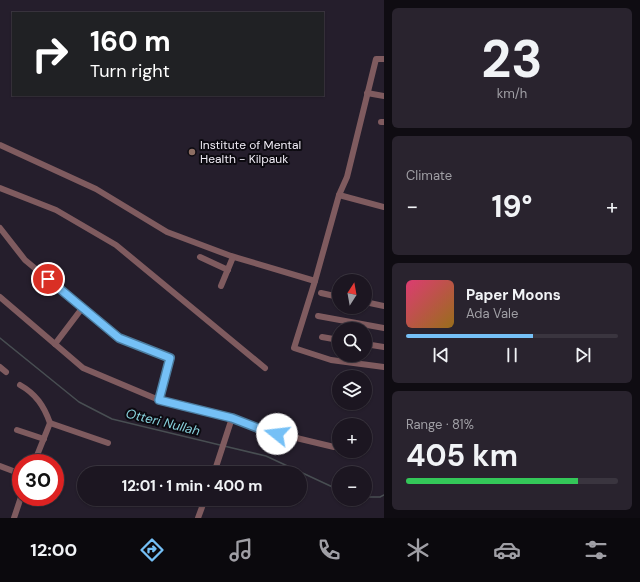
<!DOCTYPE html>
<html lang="en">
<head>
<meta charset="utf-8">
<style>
	:root { --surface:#1c1621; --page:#29232e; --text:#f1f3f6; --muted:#a09fa5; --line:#3a353f; --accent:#75c0f6 }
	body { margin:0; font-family:"DM Sans",sans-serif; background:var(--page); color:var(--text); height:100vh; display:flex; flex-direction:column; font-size:15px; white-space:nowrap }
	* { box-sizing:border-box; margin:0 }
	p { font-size:13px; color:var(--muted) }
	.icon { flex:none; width:22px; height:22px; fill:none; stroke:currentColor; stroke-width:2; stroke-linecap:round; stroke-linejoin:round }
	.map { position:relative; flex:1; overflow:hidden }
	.drawer { display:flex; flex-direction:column; gap:8px; padding:8px; background:#0f0c12; width:256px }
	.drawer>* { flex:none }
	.banner { position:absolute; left:12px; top:12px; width:312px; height:84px; border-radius:0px; box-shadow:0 1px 3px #0004,0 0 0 1px var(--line); background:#202124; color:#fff; overflow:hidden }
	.needle { width:26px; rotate:11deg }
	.tools { position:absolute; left:332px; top:274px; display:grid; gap:8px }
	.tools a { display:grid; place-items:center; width:40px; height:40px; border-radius:50%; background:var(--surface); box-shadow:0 1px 3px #0004,0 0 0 1px var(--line); font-size:20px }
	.speed { position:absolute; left:12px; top:454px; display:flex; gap:8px; font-size:20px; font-weight:700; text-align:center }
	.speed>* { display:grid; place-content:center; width:52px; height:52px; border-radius:50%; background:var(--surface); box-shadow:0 1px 3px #0004,0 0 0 1px var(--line); line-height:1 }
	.speed .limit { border:6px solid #d22; background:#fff; color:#111 }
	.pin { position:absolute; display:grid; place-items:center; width:34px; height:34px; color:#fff; margin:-17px; border:2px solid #fff; border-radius:50%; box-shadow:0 1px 4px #0007 }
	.me { position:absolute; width:44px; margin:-22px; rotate:286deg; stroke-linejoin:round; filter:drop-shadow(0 0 3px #0008) }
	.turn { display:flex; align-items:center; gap:14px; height:84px; padding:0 12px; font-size:18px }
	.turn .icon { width:52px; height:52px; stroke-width:2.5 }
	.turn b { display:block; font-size:28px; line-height:34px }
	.big { font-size:30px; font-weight:700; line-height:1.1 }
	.drawer .tile { flex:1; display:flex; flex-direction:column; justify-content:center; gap:6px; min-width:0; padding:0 14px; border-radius:6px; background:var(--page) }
	.drawer .dial { align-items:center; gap:0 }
	.dial b { font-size:52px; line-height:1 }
	.song { display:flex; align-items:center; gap:12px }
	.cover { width:48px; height:48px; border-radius:6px; background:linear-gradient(135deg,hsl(340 70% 55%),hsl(40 70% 35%)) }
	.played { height:4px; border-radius:2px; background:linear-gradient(90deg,var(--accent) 60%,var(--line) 60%) }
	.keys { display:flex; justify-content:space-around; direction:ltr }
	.heat { display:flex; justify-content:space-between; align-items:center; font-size:22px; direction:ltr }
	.charge { height:6px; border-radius:3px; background:linear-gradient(90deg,#34c759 81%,var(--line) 0) }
	.trip { position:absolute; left:77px; top:466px; width:230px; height:40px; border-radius:20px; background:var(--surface); box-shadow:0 1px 3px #0004,0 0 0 1px var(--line); font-weight:700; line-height:40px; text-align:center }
	.tabs { display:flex; height:64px; justify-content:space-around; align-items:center; background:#0b090d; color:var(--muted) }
	.tabs .icon { width:28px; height:28px }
	.tabs .selected { color:var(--accent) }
	.tabs b { font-size:18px; color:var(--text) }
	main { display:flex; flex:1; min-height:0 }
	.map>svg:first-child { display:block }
</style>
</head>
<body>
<main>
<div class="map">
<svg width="384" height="518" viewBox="0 0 384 518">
	<rect width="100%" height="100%" fill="#251e2c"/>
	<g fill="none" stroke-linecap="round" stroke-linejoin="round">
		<g stroke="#484e52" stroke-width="1.5">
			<path d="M 0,338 L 79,402 L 112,419 L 220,445"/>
			<path d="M 224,446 L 266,456 L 339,490"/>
			<path d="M 365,497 L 380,497 L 384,495"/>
		</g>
		<g stroke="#7f5b5f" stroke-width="6">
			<path d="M 384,59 L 376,59 L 347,177 L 339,195 L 315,281 L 294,348 L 331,360 L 384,367"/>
			<path d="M 367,93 L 384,96"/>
			<path d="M 381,122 L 384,122"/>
			<path d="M 0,145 L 96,189 L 167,232 L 231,256 L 315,281"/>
			<path d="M 0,188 L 56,210 L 116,245 L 265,368"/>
			<path d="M 339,195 L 384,207"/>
			<path d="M 0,228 L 25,260 L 119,338 L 170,358 L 159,400"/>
			<path d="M 200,257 L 228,270"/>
			<path d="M 221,286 L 233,257"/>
			<path d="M 321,293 L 339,297"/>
			<path d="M 0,297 L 83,368 L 159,400 L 232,418 L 263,430 L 334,447"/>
			<path d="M 365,302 L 384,306"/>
			<path d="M 318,316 L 384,328"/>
			<path d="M 322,337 L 339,340"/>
			<path d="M 55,344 L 83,307"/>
			<path d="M 365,344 L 384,347"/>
			<path d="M 0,367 L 6,372"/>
			<path d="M 20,385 C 36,394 44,406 50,423"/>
			<path d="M 17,430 L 44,439"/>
			<path d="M 34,463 L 50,423 L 108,443"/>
			<path d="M 0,466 L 21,474"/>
			<path d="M 214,473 L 232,418"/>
			<path d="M 14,518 L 21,497"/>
			<path d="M 198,518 L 205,499"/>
		</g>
	</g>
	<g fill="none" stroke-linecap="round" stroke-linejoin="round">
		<g stroke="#4c7da0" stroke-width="10">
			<path id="route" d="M 48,279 L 119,338 L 170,358 L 159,400 L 232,418 L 263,430 L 277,434"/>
		</g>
		<use href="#route" stroke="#75c0f6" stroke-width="7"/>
	</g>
	<circle fill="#8d6e63" stroke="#0c0a10" stroke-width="1.5" cx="192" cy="152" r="4"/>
	<g text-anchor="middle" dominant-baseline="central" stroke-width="4" stroke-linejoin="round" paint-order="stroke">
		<g font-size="12" fill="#efebf4" stroke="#0c0a10" text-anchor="start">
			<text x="200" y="145">Institute of Mental<tspan x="200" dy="14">Health - Kilpauk</tspan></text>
		</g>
		<g font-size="13" font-style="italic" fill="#89d3de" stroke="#0c0a10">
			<text transform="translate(163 422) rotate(14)">Otteri Nullah</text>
		</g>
	</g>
</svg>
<div class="tools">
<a><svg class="needle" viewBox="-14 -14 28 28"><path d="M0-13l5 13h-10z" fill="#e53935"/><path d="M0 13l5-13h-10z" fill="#a09fa5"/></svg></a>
<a><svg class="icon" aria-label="search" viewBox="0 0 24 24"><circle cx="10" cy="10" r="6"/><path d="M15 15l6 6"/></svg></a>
<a><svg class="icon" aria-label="layers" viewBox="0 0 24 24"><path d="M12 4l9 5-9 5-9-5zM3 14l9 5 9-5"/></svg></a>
<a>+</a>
<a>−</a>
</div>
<div class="speed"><div class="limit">30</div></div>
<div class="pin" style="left:48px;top:279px;background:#d93025"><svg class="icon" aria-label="arrive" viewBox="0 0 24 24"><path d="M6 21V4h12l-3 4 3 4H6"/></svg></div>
<svg class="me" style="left:277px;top:434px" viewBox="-20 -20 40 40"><circle r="19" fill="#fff"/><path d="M0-13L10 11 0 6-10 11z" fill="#75c0f6"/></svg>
<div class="trip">12:01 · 1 min · 400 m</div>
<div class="banner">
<div class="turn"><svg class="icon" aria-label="right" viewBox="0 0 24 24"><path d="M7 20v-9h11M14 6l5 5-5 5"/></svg><div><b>160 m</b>Turn right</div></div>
</div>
</div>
<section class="drawer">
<div class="tile dial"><b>23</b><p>km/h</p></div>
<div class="tile"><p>Climate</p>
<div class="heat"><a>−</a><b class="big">19°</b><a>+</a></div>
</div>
<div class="tile">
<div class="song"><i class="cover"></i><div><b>Paper Moons</b><p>Ada Vale</p></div></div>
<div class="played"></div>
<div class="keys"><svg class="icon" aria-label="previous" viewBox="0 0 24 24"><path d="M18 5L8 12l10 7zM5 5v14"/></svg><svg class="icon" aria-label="pause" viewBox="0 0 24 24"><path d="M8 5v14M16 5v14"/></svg><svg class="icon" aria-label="next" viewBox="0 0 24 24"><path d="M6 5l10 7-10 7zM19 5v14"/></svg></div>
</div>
<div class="tile"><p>Range · 81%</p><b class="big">405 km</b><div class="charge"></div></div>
</section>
</main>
<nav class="tabs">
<b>12:00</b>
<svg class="icon selected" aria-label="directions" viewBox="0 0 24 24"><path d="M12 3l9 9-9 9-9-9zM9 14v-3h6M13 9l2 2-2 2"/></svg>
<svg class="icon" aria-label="music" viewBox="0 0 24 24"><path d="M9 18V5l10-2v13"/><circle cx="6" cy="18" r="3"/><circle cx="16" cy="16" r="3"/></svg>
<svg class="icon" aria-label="phone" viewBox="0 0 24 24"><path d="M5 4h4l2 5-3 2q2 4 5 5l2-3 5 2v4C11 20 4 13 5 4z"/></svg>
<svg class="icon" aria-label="climate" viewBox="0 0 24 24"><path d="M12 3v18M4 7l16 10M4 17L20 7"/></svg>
<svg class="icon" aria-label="car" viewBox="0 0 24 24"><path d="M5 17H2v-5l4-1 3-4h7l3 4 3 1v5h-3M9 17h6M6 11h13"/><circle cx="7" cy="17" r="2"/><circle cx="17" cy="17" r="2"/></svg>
<svg class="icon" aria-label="filters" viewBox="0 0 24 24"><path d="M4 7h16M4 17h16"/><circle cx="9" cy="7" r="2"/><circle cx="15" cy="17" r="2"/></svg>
</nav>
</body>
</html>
